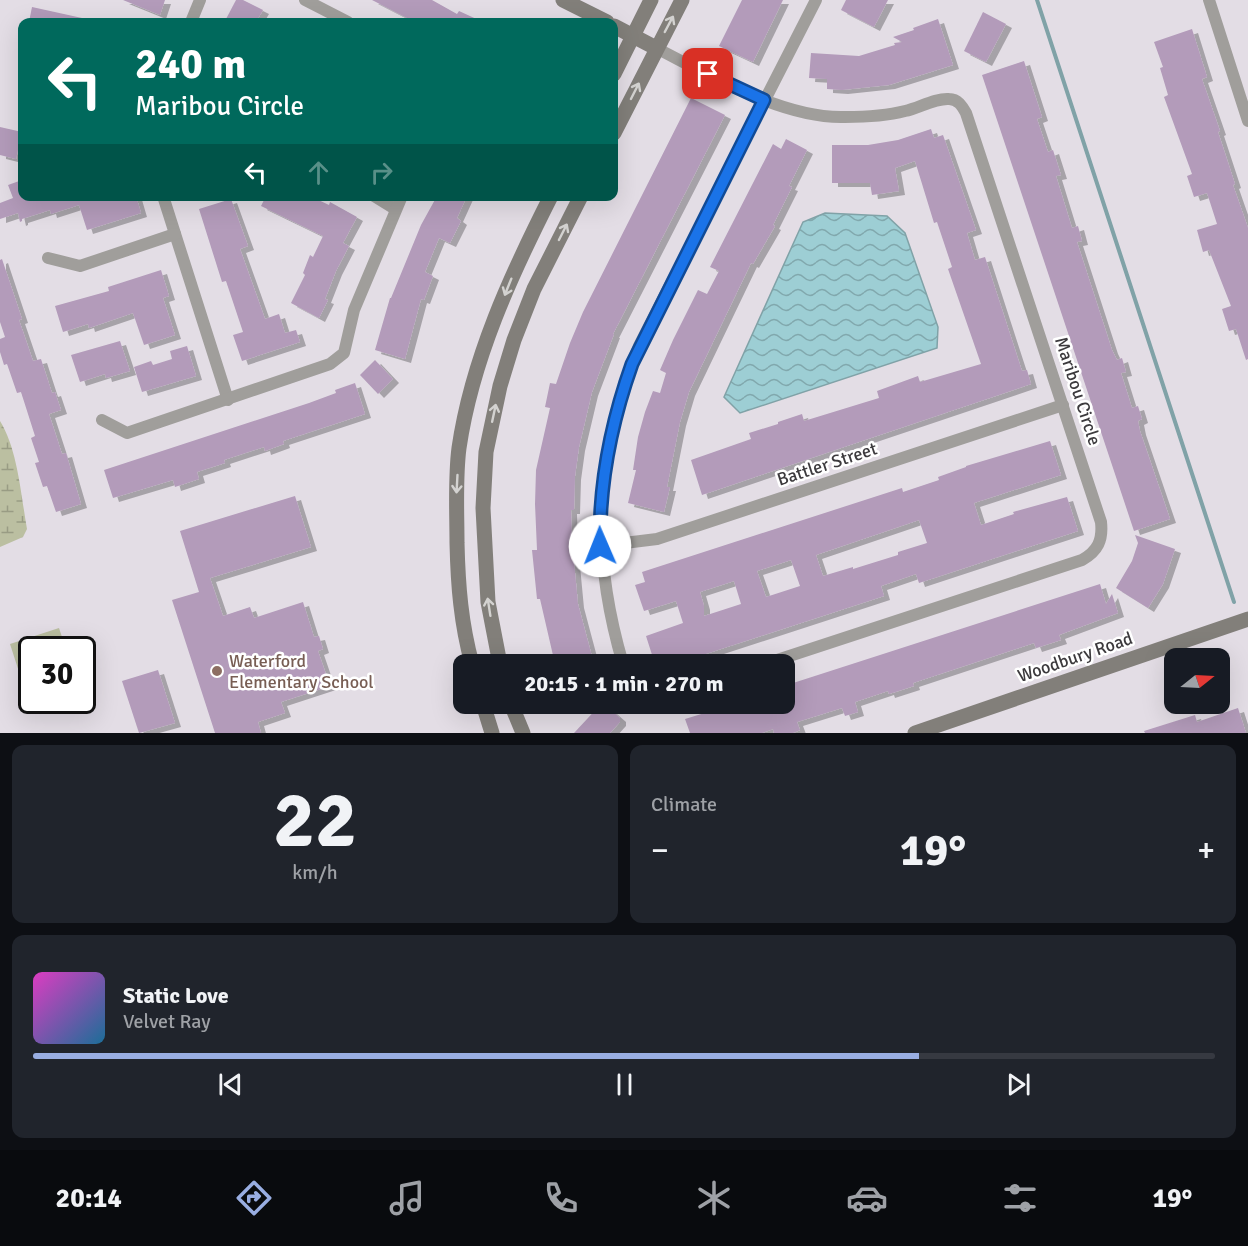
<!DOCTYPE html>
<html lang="en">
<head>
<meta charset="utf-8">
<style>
	:root { --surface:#171b24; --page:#20242c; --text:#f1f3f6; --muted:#9ea1a6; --line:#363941; --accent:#99aee2 }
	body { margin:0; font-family:Signika,sans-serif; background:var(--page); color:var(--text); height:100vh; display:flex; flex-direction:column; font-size:22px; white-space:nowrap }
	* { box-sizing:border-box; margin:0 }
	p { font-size:20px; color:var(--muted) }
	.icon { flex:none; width:33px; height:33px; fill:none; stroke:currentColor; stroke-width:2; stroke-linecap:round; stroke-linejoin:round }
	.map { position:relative; height:733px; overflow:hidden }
	.drawer { display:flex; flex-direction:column; gap:12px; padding:12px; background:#0d0f14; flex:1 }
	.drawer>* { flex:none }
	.top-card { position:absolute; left:18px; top:18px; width:600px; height:183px; border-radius:12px; box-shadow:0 6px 24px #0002; background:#00695c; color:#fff; overflow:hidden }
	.needle { width:39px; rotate:72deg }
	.tools { position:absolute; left:1164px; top:648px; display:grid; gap:12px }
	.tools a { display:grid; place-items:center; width:66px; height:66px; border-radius:12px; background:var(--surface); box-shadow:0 6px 24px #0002; font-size:30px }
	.speed { position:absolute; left:18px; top:636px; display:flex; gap:12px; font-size:30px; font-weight:700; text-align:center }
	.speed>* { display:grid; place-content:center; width:78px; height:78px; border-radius:50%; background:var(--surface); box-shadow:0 6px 24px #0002; line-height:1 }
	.speed .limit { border:3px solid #111; border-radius:9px; background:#fff; color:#111 }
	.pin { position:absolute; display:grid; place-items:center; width:51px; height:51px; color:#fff; margin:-26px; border-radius:12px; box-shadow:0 3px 9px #0006 }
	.me { position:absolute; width:66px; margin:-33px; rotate:359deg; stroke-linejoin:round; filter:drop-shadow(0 0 4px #0008) }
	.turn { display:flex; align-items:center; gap:21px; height:126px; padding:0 18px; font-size:27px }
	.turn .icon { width:78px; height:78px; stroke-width:2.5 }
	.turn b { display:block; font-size:42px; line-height:51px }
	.lanes { display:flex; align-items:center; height:57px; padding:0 18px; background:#0003; justify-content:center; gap:30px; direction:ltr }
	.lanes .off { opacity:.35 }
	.big { font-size:45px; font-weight:800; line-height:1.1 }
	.drawer .widget { flex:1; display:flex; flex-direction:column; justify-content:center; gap:9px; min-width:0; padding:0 21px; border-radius:12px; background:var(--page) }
	.drawer .dial { align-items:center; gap:0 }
	.dial b { font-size:78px; line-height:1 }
	.song { display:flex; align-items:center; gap:18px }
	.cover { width:72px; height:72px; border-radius:9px; background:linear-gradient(135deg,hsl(310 70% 55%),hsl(200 70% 35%)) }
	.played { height:6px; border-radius:3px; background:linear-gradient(90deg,var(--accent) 75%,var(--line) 75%) }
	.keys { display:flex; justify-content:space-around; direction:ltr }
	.heat { display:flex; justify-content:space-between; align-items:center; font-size:33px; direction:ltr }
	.drawer .tiles { flex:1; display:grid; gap:12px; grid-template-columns:1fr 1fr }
	.widget:last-child { grid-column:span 2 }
	.trip { position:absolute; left:453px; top:654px; width:342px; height:60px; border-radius:12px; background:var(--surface); box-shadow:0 6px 24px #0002; font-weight:800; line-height:60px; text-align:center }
	.dock { display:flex; height:96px; justify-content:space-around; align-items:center; background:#090b0e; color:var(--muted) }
	.dock .icon { width:42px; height:42px }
	.dock .current { color:var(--accent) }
	.dock b { font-size:27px; color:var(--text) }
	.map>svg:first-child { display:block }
</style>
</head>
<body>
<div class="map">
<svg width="1248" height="733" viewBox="0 0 1248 733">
	<defs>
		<pattern id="wetland-marsh" width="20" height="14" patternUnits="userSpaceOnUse" patternTransform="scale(1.5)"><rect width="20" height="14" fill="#bbbfa1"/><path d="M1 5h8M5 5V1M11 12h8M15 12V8" fill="none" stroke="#999c84"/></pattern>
		<pattern id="water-waves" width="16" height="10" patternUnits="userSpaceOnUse" patternTransform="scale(1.5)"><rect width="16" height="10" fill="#9dced4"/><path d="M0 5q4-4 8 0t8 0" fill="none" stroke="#81a8ad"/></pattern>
		<filter id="shadow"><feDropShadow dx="6" dy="4" stdDeviation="0" flood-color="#0004"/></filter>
	</defs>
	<rect width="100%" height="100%" fill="#e3dde5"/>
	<path fill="url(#wetland-marsh)" d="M 0,421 C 18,450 21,496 27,529 L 23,537 L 0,547 Z"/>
	<path fill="#bbbfa1" d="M 59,628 L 66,649 L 32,650 L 32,700 L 56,701 L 31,709 L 10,644 Z"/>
	<path fill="url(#water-waves)" stroke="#80a2a7" stroke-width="1.5" d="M 825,213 L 887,216 L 905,233 L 938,327 L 937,348 L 740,413 L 724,397 L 803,222 Z"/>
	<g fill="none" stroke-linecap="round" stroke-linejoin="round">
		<path stroke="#80a2a7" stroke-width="4" d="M 1037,0 L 1234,602"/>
	</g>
	<g fill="#b39bba" fill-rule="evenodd" filter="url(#shadow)">
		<path d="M 123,0 L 165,0 L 160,15 Z"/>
		<path d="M 236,0 L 243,0 L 263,10 L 256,22 L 233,22 L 226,19 Z"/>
		<path d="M 372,0 L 432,0 L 457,14 L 459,11 L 483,22 L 415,22 Z"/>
		<path d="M 742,0 L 783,0 L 753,62 L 719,46 Z"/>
		<path d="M 846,0 L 888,0 L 874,27 L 841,10 Z"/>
		<path d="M 32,7 L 82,18 L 81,22 L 29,22 Z"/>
		<path d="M 983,12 L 1006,24 L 986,62 L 964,51 Z"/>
		<path d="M 938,19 L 953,65 L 889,85 L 842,90 L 827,89 L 827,79 L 809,78 L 811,53 L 859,56 L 895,45 L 894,43 L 902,42 L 893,37 L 914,30 L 913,28 Z"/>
		<path d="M 1192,29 L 1207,77 L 1202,79 L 1220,131 L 1218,132 L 1235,184 L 1233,185 L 1248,228 L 1248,359 L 1246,360 L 1236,329 L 1229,331 L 1222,309 L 1231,306 L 1209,250 L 1203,252 L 1197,230 L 1217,224 L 1207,193 L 1194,197 L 1187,176 L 1192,174 L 1164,97 L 1168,95 L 1160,68 L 1163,67 L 1154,42 Z"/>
		<path d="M 1024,61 L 1042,117 L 1037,119 L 1048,152 L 1053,150 L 1061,175 L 1056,176 L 1072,228 L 1078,226 L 1082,241 L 1077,242 L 1112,350 L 1117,360 L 1122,358 L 1126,372 L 1121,373 L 1132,408 L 1138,406 L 1142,419 L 1138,421 L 1140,431 L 1170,519 L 1134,531 L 982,75 Z"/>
		<path d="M 691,98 L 725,115 L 613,334 L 614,334 L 592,392 L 579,447 L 575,476 L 574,510 L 571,510 L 572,541 L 578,604 L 594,664 L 555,664 L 540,599 L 537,599 L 532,550 L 537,550 L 535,504 L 536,470 L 550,408 L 545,407 L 550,383 L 556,384 L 570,343 L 583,312 Z"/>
		<path d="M 0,127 L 22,132 L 16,159 L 0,155 Z"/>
		<path d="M 931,129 L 934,138 L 943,135 L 976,230 L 967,233 L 975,260 L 985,257 L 1022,371 L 1027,370 L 1031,384 L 702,495 L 691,460 L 751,439 L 749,433 L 778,424 L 778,422 L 802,414 L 804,421 L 879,398 L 877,391 L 918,376 L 920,382 L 981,364 L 948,269 L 952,267 L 937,222 L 934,223 L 915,161 L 895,168 L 899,191 L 872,195 L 870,183 L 832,183 L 832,145 L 868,145 L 898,140 Z"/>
		<path d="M 786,139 L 807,150 L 789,186 L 792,187 L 773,225 L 775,226 L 753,264 L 751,263 L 689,392 L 680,422 L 667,487 L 670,487 L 664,512 L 628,503 L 636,470 L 633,470 L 638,437 L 645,412 L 653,391 L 660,393 L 666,373 L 660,370 L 673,340 L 698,290 L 707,294 L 719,271 L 710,267 L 773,144 L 781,149 Z"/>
		<path d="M 22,180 L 22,196 L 136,196 L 141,213 L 87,230 L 79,205 L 51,214 L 50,210 L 22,219 L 22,221 L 20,222 L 18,213 L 0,219 L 0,203 L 13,198 L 8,185 Z"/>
		<path d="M 266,196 L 310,196 L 329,205 L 330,202 L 357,217 L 343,243 L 349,246 L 336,271 L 325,299 L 328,300 L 319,318 L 291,303 L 305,275 L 303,273 L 310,255 L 313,257 L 323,236 L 261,206 Z"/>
		<path d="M 437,196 L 467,196 L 457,218 L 461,221 L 450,243 L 439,238 L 425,272 L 433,276 L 424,300 L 421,299 L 405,359 L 375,350 L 390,298 L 391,298 L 421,225 Z"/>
		<path d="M 231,199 L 248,246 L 240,249 L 265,319 L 279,314 L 285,333 L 296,330 L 300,342 L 242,361 L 233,335 L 243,332 L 226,281 L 222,282 L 199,209 Z"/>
		<path d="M 2,259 L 22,319 L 19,320 L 33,361 L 41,359 L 52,393 L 55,392 L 61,410 L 49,414 L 62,454 L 66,453 L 81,504 L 56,512 L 47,486 L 43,487 L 35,463 L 39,462 L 31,438 L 35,436 L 21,392 L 17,393 L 7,364 L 4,365 L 0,352 L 0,339 L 5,337 L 0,322 L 0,260 Z"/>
		<path d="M 161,270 L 169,296 L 163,298 L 175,335 L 144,345 L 133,313 L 89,328 L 88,324 L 63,332 L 55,306 L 109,291 L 108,287 Z"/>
		<path d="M 120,341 L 130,371 L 106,378 L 105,374 L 80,382 L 71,355 Z"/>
		<path d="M 187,346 L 196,376 L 142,392 L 134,367 L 151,361 L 153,365 L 172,359 L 170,351 Z"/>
		<path d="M 375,360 L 393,379 L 378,394 L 360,375 Z"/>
		<path d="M 355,383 L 365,414 L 283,441 L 284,444 L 265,451 L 264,447 L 224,460 L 225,463 L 197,472 L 199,479 L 175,487 L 173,480 L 113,498 L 104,470 L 309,403 L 336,393 L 335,390 Z"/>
		<path d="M 1050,441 L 1061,475 L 974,503 L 981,525 L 1014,514 L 1013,512 L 1067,497 L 1078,531 L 919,583 L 916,574 L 881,586 L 884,596 L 681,662 L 682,664 L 667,664 L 664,657 L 654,661 L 646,636 L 683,623 L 676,601 L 644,611 L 635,585 L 645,582 L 642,572 L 902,488 L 903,492 L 939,480 L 938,477 L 966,467 L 966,466 ZM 919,520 L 927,543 L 898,552 L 898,555 L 853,569 L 853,567 L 823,576 L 816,555 ZM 791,560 L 800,586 L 766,597 L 757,571 ZM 734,581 L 741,604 L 704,616 L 704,606 L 700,592 Z"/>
		<path d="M 295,496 L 311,547 L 210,578 L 223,616 L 250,607 L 254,618 L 303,602 L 314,637 L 319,636 L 323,649 L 318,651 L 330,686 L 281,702 L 285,713 L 258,722 L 261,733 L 215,733 L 172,600 L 199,592 L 180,531 Z"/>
		<path d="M 1135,535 L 1175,549 L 1163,584 L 1148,608 L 1116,588 L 1132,561 L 1138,543 Z"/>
		<path d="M 1100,584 L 1106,604 L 1112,594 L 1118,613 L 1059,635 L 1061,640 L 1036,648 L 1034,643 L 913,683 L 914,686 L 889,694 L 888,691 L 855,702 L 858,712 L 845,716 L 842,708 L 797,722 L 800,730 L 793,733 L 774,733 L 773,729 L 762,733 L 690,733 L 685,719 L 734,704 L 784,704 L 784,687 L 790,684 Z"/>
		<path d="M 158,670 L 175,723 L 139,733 L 122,681 Z"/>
		<path d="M 601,704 L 604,704 L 620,718 L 620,722 L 610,733 L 574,733 Z"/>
		<path d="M 1238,708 L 1246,733 L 1145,733 L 1144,731 L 1195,715 L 1197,722 Z"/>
	</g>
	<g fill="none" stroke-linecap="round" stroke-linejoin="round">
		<g stroke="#a09e9b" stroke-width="12">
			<path d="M 305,0 L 348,22"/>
			<path d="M 1209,0 L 1248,121"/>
			<path d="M 191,22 L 200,0"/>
			<path d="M 656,48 C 711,76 784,119 845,117 C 865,117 886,116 905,111 C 919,108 935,98 949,99 C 958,99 962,106 966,113 L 1101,522 C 1103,540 1098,551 1082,560 L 765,664"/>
			<path d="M 163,196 L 228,400"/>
			<path d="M 374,196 L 395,209"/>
			<path d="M 48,258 L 80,266 L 175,234"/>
			<path d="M 102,420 L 127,433 L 330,364 L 344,353 L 354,310 L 402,196"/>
			<path d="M 600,546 L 657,539 L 1063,405"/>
			<path d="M 623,664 C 590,552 594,454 639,346 L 816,0"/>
		</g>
		<g stroke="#827f7a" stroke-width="15">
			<path d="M 563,0 L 607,22"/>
			<path d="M 614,26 L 656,48"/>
			<path d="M 614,74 L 651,0"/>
			<path d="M 614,133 L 682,0"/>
			<path d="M 472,664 C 461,623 458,586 457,543 C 457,512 455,479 459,448 C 472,359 511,275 551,196"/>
			<path d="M 500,664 L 488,602 L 483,508 L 486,452 L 500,386 L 514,340 L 534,289 L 581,196"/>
			<path d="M 483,704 L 492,733"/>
			<path d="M 511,704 L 523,733"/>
			<path d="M 915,733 L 1248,619"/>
		</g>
	</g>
	<defs><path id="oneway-shaft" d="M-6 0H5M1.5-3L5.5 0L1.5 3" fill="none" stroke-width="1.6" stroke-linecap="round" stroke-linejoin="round" transform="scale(1.5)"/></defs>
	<g stroke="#d3d2d0">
		<use href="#oneway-shaft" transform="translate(669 24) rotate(-62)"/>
		<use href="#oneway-shaft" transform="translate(635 91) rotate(-63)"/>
		<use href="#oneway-shaft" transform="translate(563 232) rotate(-63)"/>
		<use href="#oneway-shaft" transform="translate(508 287) rotate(112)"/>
		<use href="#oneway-shaft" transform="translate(494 413) rotate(-78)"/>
		<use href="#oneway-shaft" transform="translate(457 484) rotate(93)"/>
		<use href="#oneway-shaft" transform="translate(489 607) rotate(-99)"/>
	</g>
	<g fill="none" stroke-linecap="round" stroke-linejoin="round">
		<g stroke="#114b97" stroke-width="15">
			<path id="route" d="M 600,546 C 599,483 611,423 632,364 L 764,100 L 708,74"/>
		</g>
		<use href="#route" stroke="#1a73e8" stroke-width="10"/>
	</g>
	<circle fill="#8d6e63" stroke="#fff" stroke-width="2" cx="217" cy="671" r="6"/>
	<g text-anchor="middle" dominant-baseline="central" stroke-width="5" stroke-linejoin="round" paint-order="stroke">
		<g font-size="18" fill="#3c3a3d" stroke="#fff">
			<text transform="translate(1078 391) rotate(72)">Maribou Circle</text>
			<text transform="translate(827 464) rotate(-18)">Battler Street</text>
			<text transform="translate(1075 657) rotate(-19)">Woodbury Road</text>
		</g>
		<g font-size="18" fill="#785e54" stroke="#fff" text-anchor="start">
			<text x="229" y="661">Waterford<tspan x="229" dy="21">Elementary School</tspan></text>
		</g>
	</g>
</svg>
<div class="tools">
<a><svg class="needle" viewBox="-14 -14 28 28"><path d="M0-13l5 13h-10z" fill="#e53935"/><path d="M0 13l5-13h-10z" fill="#9ea1a6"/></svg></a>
</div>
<div class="speed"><div class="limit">30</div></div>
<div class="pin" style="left:708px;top:74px;background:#d93025"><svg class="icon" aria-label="arrive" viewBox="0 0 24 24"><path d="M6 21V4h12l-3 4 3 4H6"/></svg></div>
<svg class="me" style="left:600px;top:546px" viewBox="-20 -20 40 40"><circle r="19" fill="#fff"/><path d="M0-13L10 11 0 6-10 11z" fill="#1a73e8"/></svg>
<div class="trip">20:15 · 1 min · 270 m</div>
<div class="top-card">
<div class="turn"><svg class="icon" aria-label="left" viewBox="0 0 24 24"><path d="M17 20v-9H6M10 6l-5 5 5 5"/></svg><div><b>240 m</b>Maribou Circle</div></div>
<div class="lanes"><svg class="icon" aria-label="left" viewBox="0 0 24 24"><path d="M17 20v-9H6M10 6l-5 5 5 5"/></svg><svg class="icon off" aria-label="ahead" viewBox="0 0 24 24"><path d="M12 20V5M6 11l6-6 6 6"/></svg><svg class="icon off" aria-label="right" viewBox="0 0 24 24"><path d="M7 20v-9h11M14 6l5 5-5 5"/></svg></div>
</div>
</div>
<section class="drawer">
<div class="tiles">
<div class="widget dial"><b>22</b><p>km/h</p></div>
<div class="widget"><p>Climate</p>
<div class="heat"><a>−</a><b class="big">19°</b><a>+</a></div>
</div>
<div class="widget">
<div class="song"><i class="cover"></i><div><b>Static Love</b><p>Velvet Ray</p></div></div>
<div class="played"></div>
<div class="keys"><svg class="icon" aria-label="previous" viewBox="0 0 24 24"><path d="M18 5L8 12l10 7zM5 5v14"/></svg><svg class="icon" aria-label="pause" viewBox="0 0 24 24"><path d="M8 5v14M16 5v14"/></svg><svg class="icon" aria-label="next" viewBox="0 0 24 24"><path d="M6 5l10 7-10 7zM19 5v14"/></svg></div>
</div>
</div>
</section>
<nav class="dock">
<b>20:14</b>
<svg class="icon current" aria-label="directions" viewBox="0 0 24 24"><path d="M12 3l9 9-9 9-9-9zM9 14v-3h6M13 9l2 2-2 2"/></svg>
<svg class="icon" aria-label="music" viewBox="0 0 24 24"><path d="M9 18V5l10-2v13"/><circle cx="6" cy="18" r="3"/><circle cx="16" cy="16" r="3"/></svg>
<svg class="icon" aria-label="phone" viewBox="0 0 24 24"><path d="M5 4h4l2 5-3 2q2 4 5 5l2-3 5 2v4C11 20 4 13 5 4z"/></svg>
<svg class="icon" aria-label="climate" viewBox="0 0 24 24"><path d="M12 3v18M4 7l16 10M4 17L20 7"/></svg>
<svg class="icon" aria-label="car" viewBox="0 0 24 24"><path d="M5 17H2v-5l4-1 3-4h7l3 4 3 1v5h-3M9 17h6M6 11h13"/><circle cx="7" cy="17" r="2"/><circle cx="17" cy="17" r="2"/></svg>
<svg class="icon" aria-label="filters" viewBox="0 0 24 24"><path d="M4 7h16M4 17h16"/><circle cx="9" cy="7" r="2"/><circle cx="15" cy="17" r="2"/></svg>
<b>19°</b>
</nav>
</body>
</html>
